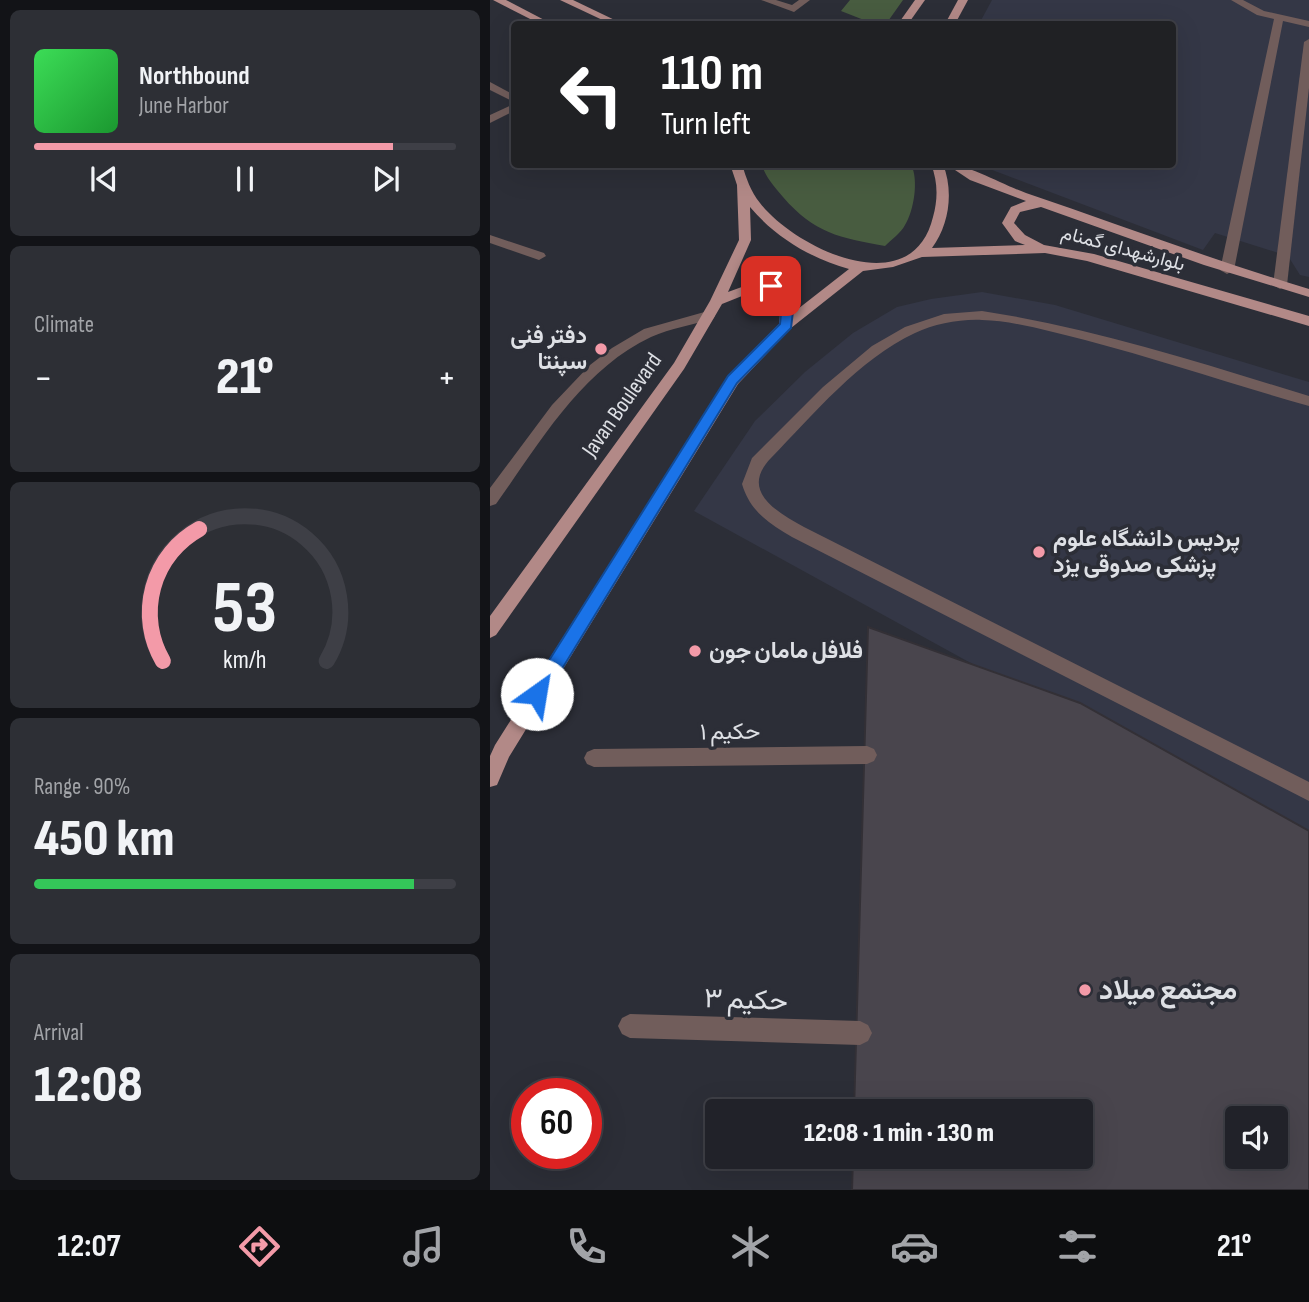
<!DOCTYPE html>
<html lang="en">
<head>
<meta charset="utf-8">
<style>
	:root { --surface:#212229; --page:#2d2f35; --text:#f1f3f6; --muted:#a2a4a8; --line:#3e3f46; --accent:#f39aa8 }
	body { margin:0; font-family:"Sofia Sans Condensed",Vazirmatn,sans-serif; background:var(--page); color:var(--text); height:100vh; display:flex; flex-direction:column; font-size:26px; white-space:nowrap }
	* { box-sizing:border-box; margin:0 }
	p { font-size:23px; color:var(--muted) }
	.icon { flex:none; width:38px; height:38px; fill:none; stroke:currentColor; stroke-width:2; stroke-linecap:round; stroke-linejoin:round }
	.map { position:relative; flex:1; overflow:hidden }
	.sheet { display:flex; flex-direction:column; gap:10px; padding:10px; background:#121317; width:490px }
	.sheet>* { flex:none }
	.guide { position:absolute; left:21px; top:21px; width:665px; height:147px; border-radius:7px; box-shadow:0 7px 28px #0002,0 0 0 2px var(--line); background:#202124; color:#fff; overflow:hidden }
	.controls { position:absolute; left:735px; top:1106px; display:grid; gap:14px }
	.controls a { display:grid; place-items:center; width:63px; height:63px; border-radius:7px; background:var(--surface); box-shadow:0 7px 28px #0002,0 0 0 2px var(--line); font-size:35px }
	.speed { position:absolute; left:21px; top:1078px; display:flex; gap:14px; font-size:35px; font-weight:700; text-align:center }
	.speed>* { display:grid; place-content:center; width:91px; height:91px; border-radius:50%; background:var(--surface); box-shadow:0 7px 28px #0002,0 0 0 2px var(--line); line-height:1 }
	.speed .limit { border:10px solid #d22; background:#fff; color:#111 }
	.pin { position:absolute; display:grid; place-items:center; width:60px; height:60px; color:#fff; margin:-30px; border-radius:14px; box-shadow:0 4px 10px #0006 }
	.me { position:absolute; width:77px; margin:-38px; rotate:32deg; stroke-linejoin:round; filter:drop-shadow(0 0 5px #0008) }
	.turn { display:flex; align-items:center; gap:24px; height:147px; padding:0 35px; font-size:32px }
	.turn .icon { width:91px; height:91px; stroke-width:2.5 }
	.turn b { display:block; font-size:49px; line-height:60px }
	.big { font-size:52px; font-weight:800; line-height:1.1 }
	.sheet .card { flex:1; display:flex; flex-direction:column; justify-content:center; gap:10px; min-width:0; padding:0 24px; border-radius:10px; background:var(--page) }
	.sheet .dial { align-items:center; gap:0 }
	.dial svg { height:182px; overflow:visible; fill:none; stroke:var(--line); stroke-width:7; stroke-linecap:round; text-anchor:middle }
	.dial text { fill:var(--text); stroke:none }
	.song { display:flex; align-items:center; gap:21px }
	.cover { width:84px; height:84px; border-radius:10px; background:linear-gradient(135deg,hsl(130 70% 55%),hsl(130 70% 35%)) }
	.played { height:7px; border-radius:4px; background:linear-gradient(90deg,var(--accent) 85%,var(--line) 85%) }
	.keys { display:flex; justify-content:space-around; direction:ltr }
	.heat { display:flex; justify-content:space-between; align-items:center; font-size:38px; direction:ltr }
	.charge { height:10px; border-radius:5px; background:linear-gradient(90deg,#34c759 90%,var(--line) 0) }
	.trip { position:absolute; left:215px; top:1099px; width:388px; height:70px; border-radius:7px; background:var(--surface); box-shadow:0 7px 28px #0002,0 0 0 2px var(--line); font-weight:800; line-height:70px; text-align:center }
	.dock { display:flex; height:112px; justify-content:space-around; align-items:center; background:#0d0e10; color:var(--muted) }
	.dock .icon { width:49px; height:49px }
	.dock .on { color:var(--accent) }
	.dock b { font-size:32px; color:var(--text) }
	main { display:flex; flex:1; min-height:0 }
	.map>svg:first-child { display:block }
</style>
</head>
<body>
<main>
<section class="sheet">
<div class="card">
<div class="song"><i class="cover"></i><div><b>Northbound</b><p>June Harbor</p></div></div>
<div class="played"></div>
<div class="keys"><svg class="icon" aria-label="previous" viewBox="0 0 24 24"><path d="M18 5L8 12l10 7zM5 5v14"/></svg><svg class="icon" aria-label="pause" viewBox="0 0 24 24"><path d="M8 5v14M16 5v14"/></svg><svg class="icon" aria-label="next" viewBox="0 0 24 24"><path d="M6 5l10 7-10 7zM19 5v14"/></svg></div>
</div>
<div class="card"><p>Climate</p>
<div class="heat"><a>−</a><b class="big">21°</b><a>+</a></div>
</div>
<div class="card dial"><svg viewBox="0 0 100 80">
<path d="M14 69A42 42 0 1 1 86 69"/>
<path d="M14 69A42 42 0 0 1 30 11" stroke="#f39aa8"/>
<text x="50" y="56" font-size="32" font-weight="700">53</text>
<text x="50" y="72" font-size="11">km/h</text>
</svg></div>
<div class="card"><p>Range · 90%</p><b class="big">450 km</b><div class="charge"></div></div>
<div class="card"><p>Arrival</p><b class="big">12:08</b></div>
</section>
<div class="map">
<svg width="819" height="1190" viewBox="0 0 819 1190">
	<rect width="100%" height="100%" fill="#2c2e37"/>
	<g fill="#343746">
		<path d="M 502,0 L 819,0 L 819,277 L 810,275 L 798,256 L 725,233 L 713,250 L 489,165 L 682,164 L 682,24 L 489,24 Z"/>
		<path d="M 492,292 L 565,305 L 819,382 L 819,849 L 204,511 L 265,421 L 315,372 L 363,333 L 407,307 L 441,299 Z"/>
	</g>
	<g fill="#485c40">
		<path d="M 360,0 L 413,0 L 396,24 L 378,24 L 379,22 L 351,11 Z"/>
		<path d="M 272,165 L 421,165 C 429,179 424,211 415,225 C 411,233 401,240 395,246 C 350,238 324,233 293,197 C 284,186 276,178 272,165 Z"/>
	</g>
	<path fill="#49454d" stroke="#333036" stroke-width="2" fill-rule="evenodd" d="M 378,627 L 590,703 L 819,831 L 819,1190 L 362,1190 L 363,1157 L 592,1157 L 592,1111 L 364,1111 ZM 747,1118 L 786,1118 L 786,1157 L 747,1157 Z"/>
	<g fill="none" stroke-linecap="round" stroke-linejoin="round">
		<g fill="#715d5b" fill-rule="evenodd">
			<path d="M 271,0 L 286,0 L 302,5 L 309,0 L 320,0 L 304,12 Z"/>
			<path d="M 741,0 L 753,0 L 774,11 L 819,21 L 819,27 L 793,21 L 744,270 L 737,274 L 730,270 L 784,19 L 767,15 Z"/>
			<path d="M 819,39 L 819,88 L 797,285 L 790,289 L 783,285 L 814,42 Z"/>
			<path d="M 0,82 L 24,95 L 24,102 L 0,90 Z"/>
			<path d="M 24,104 L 24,111 L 0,123 L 0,115 Z"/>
			<path d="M 0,235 L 54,253 L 56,256 L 49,260 L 0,243 Z"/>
			<path d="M 218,311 L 225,316 L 223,319 C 202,325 181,328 161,337 C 91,370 49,444 6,504 L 0,506 L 0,488 L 62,405 L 100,365 L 122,348 L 154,329 Z"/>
			<path d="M 492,311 C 604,328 711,363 819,396 L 819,406 C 744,385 671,360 595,340 C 562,332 526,321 492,320 C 469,319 445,324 425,333 C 368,360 324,414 281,458 C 249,491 287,512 314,527 L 819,782 L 819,801 L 302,537 C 278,523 260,511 252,484 L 262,458 L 333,387 L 382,346 L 415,327 L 454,314 Z"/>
			<path d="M 377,746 L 384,749 L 387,755 L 384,761 L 377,764 L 104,767 L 97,764 L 94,758 L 97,752 L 104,749 Z"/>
			<path d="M 140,1014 L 370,1021 L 378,1025 L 382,1033 L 378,1041 L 370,1045 L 140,1038 L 132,1034 L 128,1026 L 132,1018 Z"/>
		</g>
		<g fill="#b28987" fill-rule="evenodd">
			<path d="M 3,0 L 16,0 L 62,24 L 50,24 Z"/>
			<path d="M 70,0 L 83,0 L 133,24 L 121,24 Z"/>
			<path d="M 425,0 L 435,0 L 418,24 L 408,24 Z"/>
			<path d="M 468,0 L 478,0 L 465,24 L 455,24 Z"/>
			<path d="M 240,164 L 252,164 C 256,178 261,192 270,203 C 306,249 422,304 443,217 C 448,199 448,182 441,164 L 453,164 C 464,192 459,225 442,248 L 535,245 L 525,241 L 512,223 L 521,207 L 536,201 L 480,180 L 456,164 C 478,164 513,185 536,193 C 630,225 723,260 819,289 L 819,297 L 714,265 L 551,207 L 530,212 L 524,223 L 535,235 L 554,245 L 604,254 L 819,316 L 819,326 L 597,261 L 555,253 L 432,257 L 403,267 L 373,271 L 301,328 L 248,384 L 19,757 L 7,785 L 0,787 L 0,756 L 5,745 L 238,376 L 289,324 L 291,304 L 278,291 L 262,292 L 232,304 L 194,369 L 6,635 L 0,638 L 0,616 L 184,363 L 220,301 L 249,240 L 247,185 ZM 260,207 C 285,237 322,259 359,269 L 304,312 L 305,303 L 286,283 L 260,284 L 238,292 L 261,240 Z"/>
		</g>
	</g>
	<path fill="#1a73e8" stroke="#114b97" stroke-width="2" d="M 281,283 L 304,303 L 301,328 L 247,383 L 53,700 L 47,702 L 41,700 L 38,694 L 41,689 L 238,376 L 290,324 L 292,304 L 275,286 Z"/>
	<g fill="#f39aa8" stroke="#2c2e37" stroke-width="2.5">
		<circle cx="111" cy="349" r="7"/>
		<circle cx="549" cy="552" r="7"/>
		<circle cx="205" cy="651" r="7"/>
		<circle cx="595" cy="990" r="7"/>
	</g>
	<g text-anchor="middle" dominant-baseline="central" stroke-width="7" stroke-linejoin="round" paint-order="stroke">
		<g font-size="19" fill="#dee0e5" stroke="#2c2e37">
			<text transform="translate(633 249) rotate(15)">بلوارشهدای گمنام</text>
		</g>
		<g font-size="23" font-weight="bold" fill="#dee0e5" stroke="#2c2e37" text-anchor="start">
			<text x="97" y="336" text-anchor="end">دفتر فنی<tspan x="97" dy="26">سپنتا</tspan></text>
			<text x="563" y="539">پردیس دانشگاه علوم<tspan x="563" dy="26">پزشکی صدوقی یزد</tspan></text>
			<text x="219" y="651">فلافل مامان جون</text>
		</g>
		<g font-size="23" fill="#dee0e5" stroke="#2c2e37">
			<text transform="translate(132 405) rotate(-55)">Javan Boulevard</text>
			<text transform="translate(240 732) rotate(-1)">حکیم ۱</text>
		</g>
		<g font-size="28" font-weight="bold" fill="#dee0e5" stroke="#2c2e37" text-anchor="start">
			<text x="609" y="990">مجتمع میلاد</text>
		</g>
		<g font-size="28" fill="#dee0e5" stroke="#2c2e37">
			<text transform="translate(256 1000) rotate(2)">حکیم ۳</text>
		</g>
	</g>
</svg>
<div class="controls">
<a><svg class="icon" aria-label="sound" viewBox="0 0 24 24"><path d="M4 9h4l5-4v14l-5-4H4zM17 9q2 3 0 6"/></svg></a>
</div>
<div class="speed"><div class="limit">60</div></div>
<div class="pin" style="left:281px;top:286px;background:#d93025"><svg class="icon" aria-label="arrive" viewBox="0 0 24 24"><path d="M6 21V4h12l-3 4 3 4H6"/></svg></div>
<svg class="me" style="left:47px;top:694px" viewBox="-20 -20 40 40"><circle r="19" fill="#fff"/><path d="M0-13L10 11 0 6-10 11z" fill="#1a73e8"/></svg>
<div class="trip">12:08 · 1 min · 130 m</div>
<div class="guide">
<div class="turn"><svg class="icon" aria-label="left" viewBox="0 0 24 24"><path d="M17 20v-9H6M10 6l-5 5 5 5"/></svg><div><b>110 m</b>Turn left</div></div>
</div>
</div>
</main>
<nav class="dock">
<b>12:07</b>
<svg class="icon on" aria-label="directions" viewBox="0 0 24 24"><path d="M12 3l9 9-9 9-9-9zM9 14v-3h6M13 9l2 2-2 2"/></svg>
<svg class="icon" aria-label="music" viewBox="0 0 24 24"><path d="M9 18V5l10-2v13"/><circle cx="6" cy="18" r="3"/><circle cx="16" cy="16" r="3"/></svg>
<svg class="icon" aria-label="phone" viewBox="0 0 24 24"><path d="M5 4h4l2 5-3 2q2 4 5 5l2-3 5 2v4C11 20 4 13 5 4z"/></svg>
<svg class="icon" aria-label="climate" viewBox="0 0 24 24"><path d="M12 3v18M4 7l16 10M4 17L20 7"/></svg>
<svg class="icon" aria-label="car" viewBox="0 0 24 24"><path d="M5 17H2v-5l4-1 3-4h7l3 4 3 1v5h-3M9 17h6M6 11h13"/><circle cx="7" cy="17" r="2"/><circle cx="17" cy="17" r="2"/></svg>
<svg class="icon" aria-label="filters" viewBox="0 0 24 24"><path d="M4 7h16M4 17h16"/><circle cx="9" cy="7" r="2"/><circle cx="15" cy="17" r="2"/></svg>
<b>21°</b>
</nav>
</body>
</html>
